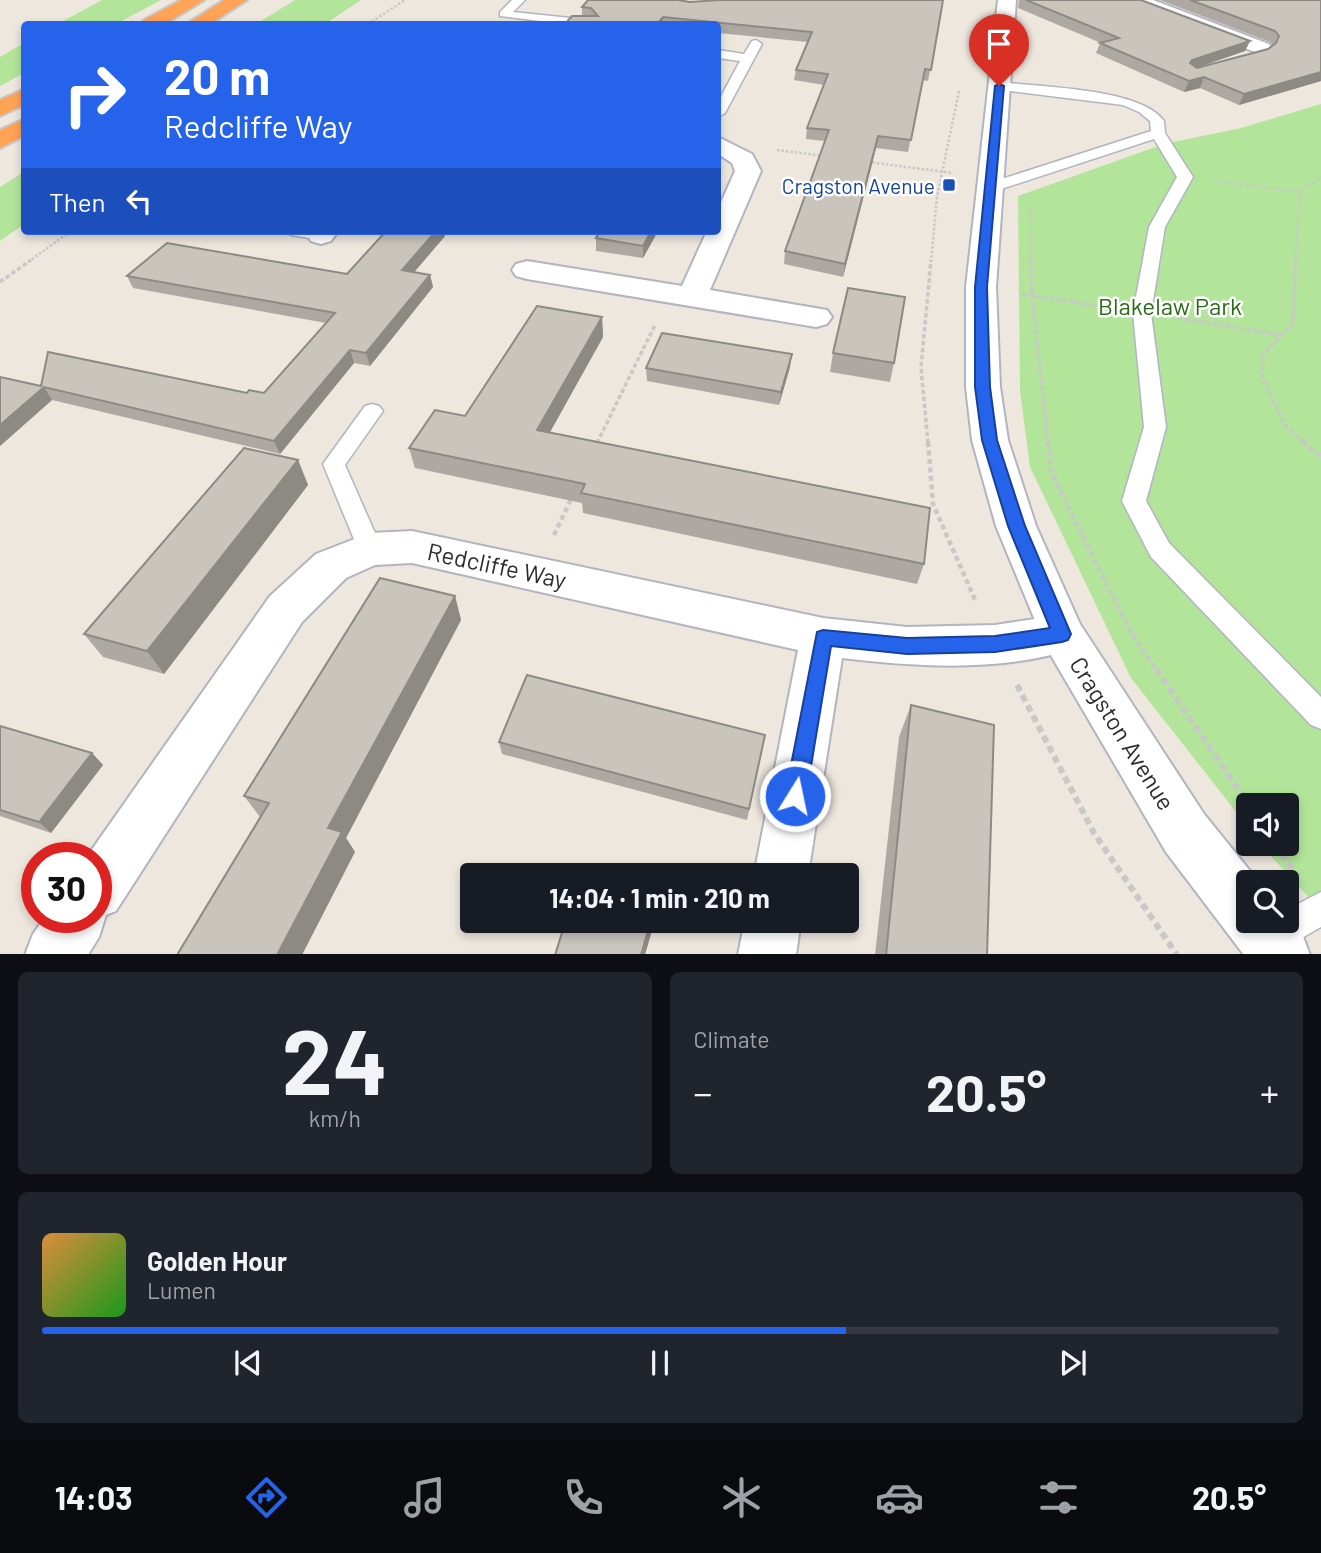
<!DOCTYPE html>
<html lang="en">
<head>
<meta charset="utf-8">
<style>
	:root { --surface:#171b24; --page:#20242c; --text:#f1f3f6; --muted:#9ea1a6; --line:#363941; --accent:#2563eb }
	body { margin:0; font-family:Barlow,sans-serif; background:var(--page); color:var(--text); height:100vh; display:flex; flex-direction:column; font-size:26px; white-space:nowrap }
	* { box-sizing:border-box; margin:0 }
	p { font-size:23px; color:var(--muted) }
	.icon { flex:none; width:38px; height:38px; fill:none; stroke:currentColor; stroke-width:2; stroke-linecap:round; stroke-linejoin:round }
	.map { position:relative; height:954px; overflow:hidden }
	.drawer { display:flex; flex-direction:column; gap:18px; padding:18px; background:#0d0f14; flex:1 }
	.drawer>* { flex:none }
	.guide { position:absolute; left:21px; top:21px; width:700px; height:214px; border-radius:7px; box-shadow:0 4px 10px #0003; background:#2563eb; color:#fff; overflow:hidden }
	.fabs { position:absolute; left:1236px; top:793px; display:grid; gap:14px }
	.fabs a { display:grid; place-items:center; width:63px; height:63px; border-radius:7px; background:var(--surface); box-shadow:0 4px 10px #0003; font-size:35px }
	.speed { position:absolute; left:21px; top:842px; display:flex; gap:14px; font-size:35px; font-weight:700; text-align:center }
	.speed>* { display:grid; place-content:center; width:91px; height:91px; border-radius:50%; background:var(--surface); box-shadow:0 4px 10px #0003; line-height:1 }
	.speed .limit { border:10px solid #d22; background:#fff; color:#111 }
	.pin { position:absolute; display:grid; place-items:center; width:60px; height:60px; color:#fff; margin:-72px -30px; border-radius:50% 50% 50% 0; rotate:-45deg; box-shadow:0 0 7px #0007 }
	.pin .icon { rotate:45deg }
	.me { position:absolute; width:77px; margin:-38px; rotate:10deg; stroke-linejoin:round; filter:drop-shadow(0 0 5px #0008) }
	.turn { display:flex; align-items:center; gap:24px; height:147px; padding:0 28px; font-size:32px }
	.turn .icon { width:91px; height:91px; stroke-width:2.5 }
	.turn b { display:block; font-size:49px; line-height:60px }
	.then { display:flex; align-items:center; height:66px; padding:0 28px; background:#0003; gap:14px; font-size:26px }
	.big { font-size:52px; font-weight:700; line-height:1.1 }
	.drawer .card { flex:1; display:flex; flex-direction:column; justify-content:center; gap:10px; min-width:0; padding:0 24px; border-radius:10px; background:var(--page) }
	.drawer .dial { align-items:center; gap:0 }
	.dial b { font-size:91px; line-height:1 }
	.song { display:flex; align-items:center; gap:21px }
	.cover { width:84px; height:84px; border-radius:10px; background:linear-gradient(135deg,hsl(30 70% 55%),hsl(120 70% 35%)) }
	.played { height:7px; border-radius:4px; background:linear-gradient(90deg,var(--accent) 65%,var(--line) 65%) }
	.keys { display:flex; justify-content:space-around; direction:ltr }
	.heat { display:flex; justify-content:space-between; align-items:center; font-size:38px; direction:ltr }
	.drawer .tiles { flex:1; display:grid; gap:18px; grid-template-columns:1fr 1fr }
	.card:last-child { grid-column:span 2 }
	.trip { position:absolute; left:460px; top:863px; width:399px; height:70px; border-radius:7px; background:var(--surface); box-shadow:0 4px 10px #0003; font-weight:700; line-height:70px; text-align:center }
	.tab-bar { display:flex; height:112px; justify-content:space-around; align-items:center; background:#090b0e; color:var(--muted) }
	.tab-bar .icon { width:49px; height:49px }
	.tab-bar .on { color:var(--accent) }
	.tab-bar b { font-size:32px; color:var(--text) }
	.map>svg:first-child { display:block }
</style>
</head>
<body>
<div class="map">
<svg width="1321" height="955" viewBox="0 0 1321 955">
	<rect width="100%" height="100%" fill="#ede7de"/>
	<g fill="#b2e59a">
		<path d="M 102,0 L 161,0 L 116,24 L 58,24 Z"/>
		<path d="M 295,0 L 361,0 L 325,24 L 256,24 Z"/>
		<path d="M 24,43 L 24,73 L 0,86 L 0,57 Z"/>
		<path d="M 1321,104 L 1321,911 L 1260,844 L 1286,844 L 1286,805 L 1248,805 L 1248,827 L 1131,678 L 1030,467 L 1020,391 L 1018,196 L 1164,144 L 1241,128 Z"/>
		<path d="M 24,172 L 24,224 L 0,241 L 0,187 Z"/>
	</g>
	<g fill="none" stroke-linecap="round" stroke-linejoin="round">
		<g stroke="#b2b4bf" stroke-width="3">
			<g id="lane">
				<path d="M 512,0 L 525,0 L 513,12 L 590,20 L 596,24 L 564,24 L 500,16 L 500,12 Z"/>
				<path d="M 756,40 L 762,44 L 725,113 L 718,117 L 718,102 L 740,61 L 718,58 L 718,50 L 744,54 L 752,41 Z"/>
				<path d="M 999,82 C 1039,87 1141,88 1164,121 L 1165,133 L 1193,177 L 1165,227 L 1151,313 L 1166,427 L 1146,501 L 1169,543 L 1321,697 L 1321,729 L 1311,725 L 1151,557 L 1122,501 L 1144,427 L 1133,313 L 1149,227 L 1177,177 L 1154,139 L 995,191 L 989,193 L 981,188 L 983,185 L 1151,131 L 1150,121 L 1139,112 L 1123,105 L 994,89 L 994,83 Z"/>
				<path d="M 289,231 L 325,231 L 329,235 L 321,240 L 291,235 Z"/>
				<path d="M 372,404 L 379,406 L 383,411 L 345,465 L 382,549 L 379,556 L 370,558 L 361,556 L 358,549 L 323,464 L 365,406 Z"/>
				<path d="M 1321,892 L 1321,927 L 1272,955 L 1256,951 L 1251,939 C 1259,919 1267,920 1286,920 L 1286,910 Z"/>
			</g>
		</g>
		<g stroke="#b2b4bf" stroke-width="4">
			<g id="street">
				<path d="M 1127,0 L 1153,0 L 1269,44 L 1272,48 L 1269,52 L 1255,52 L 1129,4 Z"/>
				<path d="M 718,137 L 752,154 L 761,171 L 710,290 L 827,310 L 832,317 L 827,324 L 816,327 L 527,279 L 516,276 L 512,270 L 516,264 L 527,261 L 682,286 L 707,231 L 718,231 L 718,209 L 735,171 L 732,163 L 718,154 Z"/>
				<path d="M 309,231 L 338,231 L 331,241 L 321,244 L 311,241 L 307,235 Z"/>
				<path d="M 412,531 L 823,618 L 907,627 L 995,625 L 1062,615 L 1078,621 L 1084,634 L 1078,647 C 1004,673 918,667 842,658 L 808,875 L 754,875 L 798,650 L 412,563 L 375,565 L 346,578 L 302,622 L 116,911 L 106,915 L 99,937 L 88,955 L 25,955 L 33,934 L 45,917 L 96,917 L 96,858 L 86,858 L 270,596 L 316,554 L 370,533 Z"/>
				<path d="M 745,920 L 801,920 L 796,955 L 738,955 Z"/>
			</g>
		</g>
		<g stroke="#b2b4bf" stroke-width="4">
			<path id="secondary" d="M 998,0 L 1016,0 L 996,287 L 1000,387 L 1008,440 L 1036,526 L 1080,624 L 1204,814 L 1259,882 L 1248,882 L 1248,920 L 1286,920 L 1286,916 L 1302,934 L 1310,955 L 1244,955 L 1166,852 L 1046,647 L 996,526 L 972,440 L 966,387 L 966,287 Z"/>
		</g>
		<g stroke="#c8c8c8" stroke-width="4">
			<g id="highway">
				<path d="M 181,0 L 204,0 L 165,24 L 141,24 L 144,20 Z"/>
				<path d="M 224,0 L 247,0 L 210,24 L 187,24 Z"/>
				<path d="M 24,89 L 24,105 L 0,116 L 0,100 Z"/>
				<path d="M 24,119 L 24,136 L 0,148 L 0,130 Z"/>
			</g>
		</g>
		<g stroke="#c8c8c8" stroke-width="2.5" stroke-dasharray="2.5 2" stroke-linecap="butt">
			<path d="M 368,24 L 405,0"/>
			<path d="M 777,150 L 824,156"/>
			<path d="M 868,162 L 953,173"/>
			<path d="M 1214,181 L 1300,192"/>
			<path d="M 1030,207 L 1031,262"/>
			<path d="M 28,262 L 71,231"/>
			<path d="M 931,262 L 937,197 L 959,91"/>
			<path d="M 1296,262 L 1300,192 L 1321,177"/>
		</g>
		<g stroke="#c8c8c8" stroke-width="3.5" stroke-dasharray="4.5 2.5" stroke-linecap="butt">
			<path d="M 1031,260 L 1032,295 L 1048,443"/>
			<path d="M 1296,260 L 1293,324 L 1263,354 L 1262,377 L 1286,427 L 1305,443"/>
			<path d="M 0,282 L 31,260"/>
			<path d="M 1022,294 L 1107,307"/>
			<path d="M 1178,318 L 1280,335"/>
			<path d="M 597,443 L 655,325"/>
			<path d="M 928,443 L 921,368 L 931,260"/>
		</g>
		<g stroke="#c8c8c8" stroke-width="4.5" stroke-dasharray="5 3.5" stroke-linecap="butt">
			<path d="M 928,442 L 933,504 L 976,602"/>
			<path d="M 1048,442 L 1051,472 L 1130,631 L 1157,671"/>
			<path d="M 1303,442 L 1321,457"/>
			<path d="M 596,446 L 598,442"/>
			<path d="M 554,535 L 573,495"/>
		</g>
		<g stroke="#c8c8c8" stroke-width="6" stroke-dasharray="7 4.5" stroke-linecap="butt">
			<path d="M 1156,669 L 1249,805"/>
			<path d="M 1017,685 L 1094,833 L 1177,955"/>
			<path d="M 1275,844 L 1298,877"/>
		</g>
		<use href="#lane" fill="#fff" fill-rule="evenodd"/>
		<use href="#street" fill="#fff" fill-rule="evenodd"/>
		<use href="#secondary" fill="#fff" fill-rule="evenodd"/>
		<use href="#highway" fill="#ffa357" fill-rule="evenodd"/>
	</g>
	<g fill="#ada9a2">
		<path d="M 943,0 L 928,81 L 923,80 L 908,152 L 876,148 L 843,277 L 784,264 L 785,251 L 825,141 L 806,139 L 807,128 L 824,85 L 794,80 L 796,70 L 808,42 L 718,33 L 718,24 L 565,24 L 582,16 L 582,7 L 690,2 Z"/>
		<path d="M 1019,0 L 1141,0 L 1250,41 L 1245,51 L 1196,68 L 1197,68 L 1268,49 L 1273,45 L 1270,42 L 1160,0 L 1321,0 L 1321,81 L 1239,105 L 1200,88 L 1184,92 L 1096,53 L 1100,43 L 1101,43 L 1018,8 Z"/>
		<path d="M 600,231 L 658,231 L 643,258 L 596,251 L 596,238 Z"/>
		<path d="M 445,236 L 414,272 L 430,275 L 433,287 L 370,366 L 354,363 L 280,454 L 52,400 L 0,446 L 0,377 L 41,386 L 264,393 L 326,323 L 133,288 L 127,276 L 347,274 Z"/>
		<path d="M 602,317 L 603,337 L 550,432 L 924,564 L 917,584 L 583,513 L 582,503 L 415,468 L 409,448 L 465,416 Z"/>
		<path d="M 833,353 L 894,363 L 890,382 L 830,372 Z"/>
		<path d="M 790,367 L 779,405 L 647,381 L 646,368 Z"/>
		<path d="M 298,460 L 308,485 L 164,674 L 103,657 L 84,634 Z"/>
		<path d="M 455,596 L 461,620 L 346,838 L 355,852 L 260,817 L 244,796 Z"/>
		<path d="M 911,705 L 987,955 L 875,955 L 899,737 Z"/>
		<path d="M 0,726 L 92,753 L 103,765 L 51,833 L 0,816 Z"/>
		<path d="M 765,735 L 747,820 L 502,754 L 499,742 Z"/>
	</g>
	<g fill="#8d8a84">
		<path d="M 663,17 L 663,24 L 657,24 Z"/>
		<path d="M 1250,41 L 1245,51 L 1187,71 L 1192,60 Z"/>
		<path d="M 1321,72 L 1321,81 L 1239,105 L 1244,94 Z"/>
		<path d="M 1204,77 L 1200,88 L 1184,92 L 1189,81 Z"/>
		<path d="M 878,136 L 876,148 L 843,277 L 845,264 Z"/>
		<path d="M 436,231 L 444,231 L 445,236 L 405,283 L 402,270 Z"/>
		<path d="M 651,231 L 658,231 L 643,258 L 643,246 Z"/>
		<path d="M 430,275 L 433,287 L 370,366 L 366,353 Z"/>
		<path d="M 602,317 L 603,337 L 540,450 L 537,430 Z"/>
		<path d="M 350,350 L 354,363 L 280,454 L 274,441 Z"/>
		<path d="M 792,354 L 790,367 L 779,405 L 781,392 Z"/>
		<path d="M 44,387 L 52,400 L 0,446 L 0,425 Z"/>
		<path d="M 298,460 L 308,485 L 164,674 L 147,651 Z"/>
		<path d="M 455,596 L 461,620 L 346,838 L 355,852 L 302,955 L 277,955 L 328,828 Z"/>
		<path d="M 92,753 L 103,765 L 51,833 L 39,822 Z"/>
		<path d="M 651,920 L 655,920 L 645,955 L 641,955 Z"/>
	</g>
	<g fill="#c9c5bc" stroke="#8d8a84" stroke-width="2">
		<path d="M 588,0 L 678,0 L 690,2 L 720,0 L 943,0 L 931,70 L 925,69 L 911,140 L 878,136 L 845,264 L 785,251 L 829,130 L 807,128 L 828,74 L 796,70 L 812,32 L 663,17 L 657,24 L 565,24 L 572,16 L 598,16 L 591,8 L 582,7 Z"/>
		<path d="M 1026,0 L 1141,0 L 1250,41 L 1192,60 L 1190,63 L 1197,68 L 1268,49 L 1276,43 L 1279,36 L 1275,31 L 1190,0 L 1321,0 L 1321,72 L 1244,94 L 1204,77 L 1189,81 L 1100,43 L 1119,38 Z"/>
		<path d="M 386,231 L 436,231 L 402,270 L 430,275 L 366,353 L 350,350 L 274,441 L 44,387 L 0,425 L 0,377 L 41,386 L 48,352 L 247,393 L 249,390 L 264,393 L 335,313 L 127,276 L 167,243 L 347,274 Z"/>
		<path d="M 600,231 L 651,231 L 643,246 L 596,238 Z"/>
		<path d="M 848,288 L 905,297 L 894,363 L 833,353 Z"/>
		<path d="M 537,306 L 602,317 L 537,430 L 930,508 L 924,564 L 581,493 L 585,484 L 409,448 L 435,410 L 465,416 Z"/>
		<path d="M 662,333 L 792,354 L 781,392 L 646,368 Z"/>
		<path d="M 244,448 L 298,460 L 147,651 L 84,634 Z"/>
		<path d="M 380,578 L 455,596 L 328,828 L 342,832 L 277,955 L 177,955 L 269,803 L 244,796 Z"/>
		<path d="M 527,675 L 765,735 L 749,809 L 499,742 Z"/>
		<path d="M 911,705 L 994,725 L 987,955 L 886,955 Z"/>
		<path d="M 0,726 L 92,753 L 39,822 L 0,810 Z"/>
		<path d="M 566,920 L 651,920 L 641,955 L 555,955 Z"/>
	</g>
	<path fill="#2563eb" stroke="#184099" stroke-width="2" d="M 999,84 L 1004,86 L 987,287 L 990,387 L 997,440 L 1025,526 L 1071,634 L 1068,640 L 1062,642 L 995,652 L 907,654 L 831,646 L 806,796 L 803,803 L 795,806 L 788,803 L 785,796 L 817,632 L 823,630 L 907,638 L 995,636 L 1050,628 L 1008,526 L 982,440 L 975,387 L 975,287 L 995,86 Z"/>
	<rect fill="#1a4fb4" stroke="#fff" stroke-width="2.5" x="942" y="178" width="14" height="14" rx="3.5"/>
	<g text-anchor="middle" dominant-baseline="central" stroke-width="5" stroke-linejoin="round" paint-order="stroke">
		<g font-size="21" fill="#164399" stroke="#fff" text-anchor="end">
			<text x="935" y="185">Cragston Avenue</text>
		</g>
		<g font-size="24" fill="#296b19" stroke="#fff">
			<text x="1170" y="305">Blakelaw Park</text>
		</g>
		<g font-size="24" fill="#2c2c2c" stroke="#fff">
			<text transform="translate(497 565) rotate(12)">Redcliffe Way</text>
			<text transform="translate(1123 733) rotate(58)">Cragston Avenue</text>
		</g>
	</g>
</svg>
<div class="fabs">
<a><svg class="icon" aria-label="sound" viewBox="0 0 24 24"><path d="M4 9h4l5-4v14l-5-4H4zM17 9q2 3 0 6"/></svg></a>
<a><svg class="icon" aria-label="search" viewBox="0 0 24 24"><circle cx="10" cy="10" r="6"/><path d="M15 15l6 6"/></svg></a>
</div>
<div class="speed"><div class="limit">30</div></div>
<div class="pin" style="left:999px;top:86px;background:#d93025"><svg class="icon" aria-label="arrive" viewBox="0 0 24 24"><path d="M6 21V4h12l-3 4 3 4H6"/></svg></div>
<svg class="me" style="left:795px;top:796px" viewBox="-20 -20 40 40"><circle r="17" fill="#2563eb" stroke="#fff" stroke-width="3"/><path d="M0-11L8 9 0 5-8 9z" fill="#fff"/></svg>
<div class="trip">14:04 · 1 min · 210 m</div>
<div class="guide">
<div class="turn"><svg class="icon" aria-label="right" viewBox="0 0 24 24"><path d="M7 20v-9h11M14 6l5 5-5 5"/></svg><div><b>20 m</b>Redcliffe Way</div></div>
<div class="then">Then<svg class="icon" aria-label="left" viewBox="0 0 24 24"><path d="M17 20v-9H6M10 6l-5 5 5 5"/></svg></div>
</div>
</div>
<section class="drawer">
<div class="tiles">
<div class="card dial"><b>24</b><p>km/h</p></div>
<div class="card"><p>Climate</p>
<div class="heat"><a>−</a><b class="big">20.5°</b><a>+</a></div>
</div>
<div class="card">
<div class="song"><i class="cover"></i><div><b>Golden Hour</b><p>Lumen</p></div></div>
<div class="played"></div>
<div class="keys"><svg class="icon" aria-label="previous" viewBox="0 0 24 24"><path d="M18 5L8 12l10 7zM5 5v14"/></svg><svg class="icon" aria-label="pause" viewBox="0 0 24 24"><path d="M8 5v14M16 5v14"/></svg><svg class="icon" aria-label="next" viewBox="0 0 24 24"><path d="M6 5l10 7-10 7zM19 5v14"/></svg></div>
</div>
</div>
</section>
<nav class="tab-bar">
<b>14:03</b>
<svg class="icon on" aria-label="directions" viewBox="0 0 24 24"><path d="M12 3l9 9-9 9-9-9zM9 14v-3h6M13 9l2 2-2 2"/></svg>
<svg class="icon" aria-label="music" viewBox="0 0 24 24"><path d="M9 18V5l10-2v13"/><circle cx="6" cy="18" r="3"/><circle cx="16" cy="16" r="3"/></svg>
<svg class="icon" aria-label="phone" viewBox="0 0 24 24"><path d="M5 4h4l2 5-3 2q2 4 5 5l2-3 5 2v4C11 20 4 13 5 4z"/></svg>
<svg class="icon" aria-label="climate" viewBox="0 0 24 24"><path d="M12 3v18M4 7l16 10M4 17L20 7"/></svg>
<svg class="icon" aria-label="car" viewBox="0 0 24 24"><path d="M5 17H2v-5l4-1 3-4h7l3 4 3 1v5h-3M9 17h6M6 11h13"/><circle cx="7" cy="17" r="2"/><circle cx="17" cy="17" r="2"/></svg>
<svg class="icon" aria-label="filters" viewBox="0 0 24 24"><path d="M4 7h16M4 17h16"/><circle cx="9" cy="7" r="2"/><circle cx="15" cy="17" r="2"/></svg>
<b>20.5°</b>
</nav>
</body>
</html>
